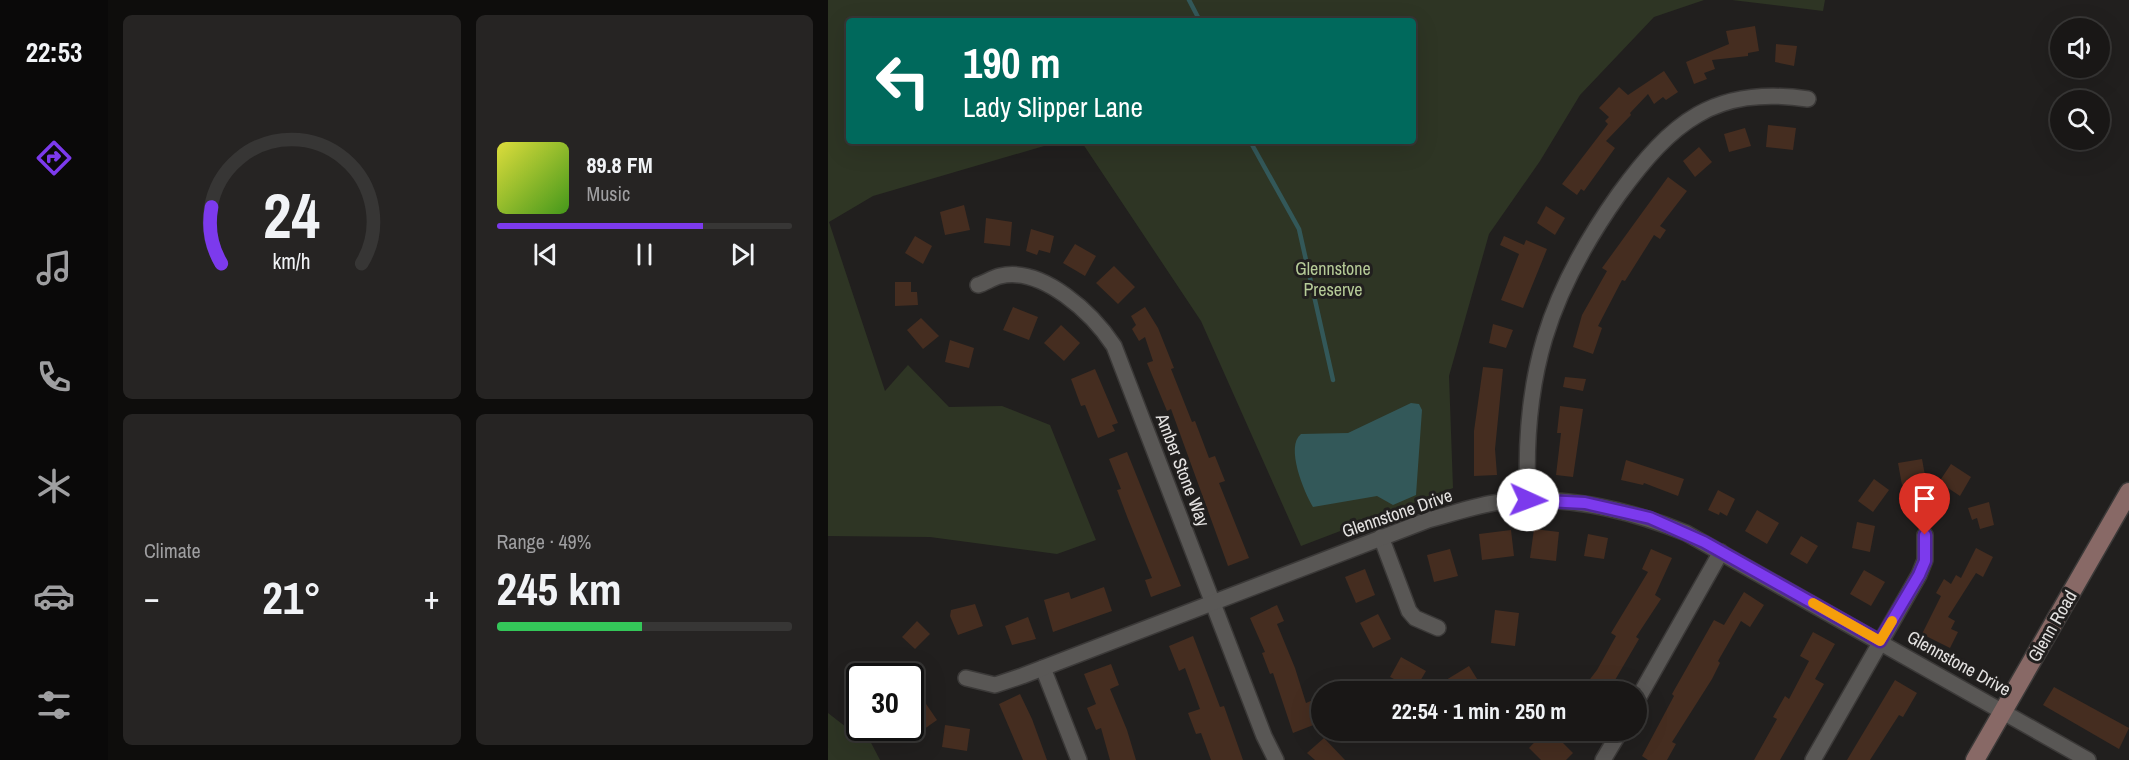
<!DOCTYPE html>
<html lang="en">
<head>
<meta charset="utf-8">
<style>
	:root { --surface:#191716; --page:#262423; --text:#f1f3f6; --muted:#9f9fa1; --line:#373635; --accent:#7c3aed }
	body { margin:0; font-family:"Archivo Narrow",sans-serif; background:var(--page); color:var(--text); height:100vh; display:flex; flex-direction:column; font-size:22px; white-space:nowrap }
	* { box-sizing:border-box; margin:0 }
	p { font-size:20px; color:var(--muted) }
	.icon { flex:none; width:33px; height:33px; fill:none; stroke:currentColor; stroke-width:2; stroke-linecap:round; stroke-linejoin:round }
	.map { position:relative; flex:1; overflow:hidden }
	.sheet { display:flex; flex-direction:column; gap:15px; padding:15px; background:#0e0d0c; width:720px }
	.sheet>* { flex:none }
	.banner { position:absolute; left:18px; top:18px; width:570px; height:126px; border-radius:6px; box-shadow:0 6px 24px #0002,0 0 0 2px var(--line); background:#00695c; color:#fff; overflow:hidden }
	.buttons { position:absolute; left:1222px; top:18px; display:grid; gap:12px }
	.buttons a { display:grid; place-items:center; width:60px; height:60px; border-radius:50%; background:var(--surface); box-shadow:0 6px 24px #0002,0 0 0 2px var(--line); font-size:30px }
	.speed { position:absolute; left:18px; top:663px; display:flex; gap:12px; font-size:30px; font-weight:700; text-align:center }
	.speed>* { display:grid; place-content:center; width:78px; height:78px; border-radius:50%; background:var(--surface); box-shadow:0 6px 24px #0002,0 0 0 2px var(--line); line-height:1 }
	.speed .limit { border:3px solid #111; border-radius:9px; background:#fff; color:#111 }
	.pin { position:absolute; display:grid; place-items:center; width:51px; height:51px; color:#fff; margin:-62px -26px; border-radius:50% 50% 50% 0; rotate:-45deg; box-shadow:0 0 6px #0007 }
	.pin .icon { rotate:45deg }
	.me { position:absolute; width:66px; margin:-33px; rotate:92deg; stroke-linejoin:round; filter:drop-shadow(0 0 4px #0008) }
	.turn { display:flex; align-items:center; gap:21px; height:126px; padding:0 18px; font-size:27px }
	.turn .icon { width:78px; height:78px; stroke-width:2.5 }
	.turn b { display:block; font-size:42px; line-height:51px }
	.big { font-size:45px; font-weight:700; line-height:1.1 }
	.sheet .tile { flex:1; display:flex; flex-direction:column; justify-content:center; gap:9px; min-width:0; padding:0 21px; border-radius:9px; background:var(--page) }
	.sheet .dial { align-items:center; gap:0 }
	.dial svg { height:156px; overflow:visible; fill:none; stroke:var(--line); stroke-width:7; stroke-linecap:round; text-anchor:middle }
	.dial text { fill:var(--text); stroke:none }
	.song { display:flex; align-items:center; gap:18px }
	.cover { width:72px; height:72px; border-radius:9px; background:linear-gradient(135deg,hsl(60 70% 55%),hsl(100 70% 35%)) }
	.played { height:6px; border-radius:3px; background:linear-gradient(90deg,var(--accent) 70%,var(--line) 70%) }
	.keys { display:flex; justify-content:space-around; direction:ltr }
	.heat { display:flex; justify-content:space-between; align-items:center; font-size:33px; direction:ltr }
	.charge { height:9px; border-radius:4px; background:linear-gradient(90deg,#34c759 49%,var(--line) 0) }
	.sheet .tiles { flex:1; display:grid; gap:15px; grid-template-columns:repeat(2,1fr) }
	.trip { position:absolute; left:483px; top:681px; width:336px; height:60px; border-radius:30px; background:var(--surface); box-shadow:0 6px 24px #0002,0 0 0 2px var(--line); font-weight:700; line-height:60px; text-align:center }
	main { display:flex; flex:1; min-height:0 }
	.menu { display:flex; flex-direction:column; width:108px; justify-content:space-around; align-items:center; background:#0a0909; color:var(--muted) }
	.menu .icon { width:42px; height:42px }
	.menu .current { color:var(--accent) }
	.menu b { font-size:27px; color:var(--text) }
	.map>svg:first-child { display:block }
</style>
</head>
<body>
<main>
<nav class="menu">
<b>22:53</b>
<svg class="icon current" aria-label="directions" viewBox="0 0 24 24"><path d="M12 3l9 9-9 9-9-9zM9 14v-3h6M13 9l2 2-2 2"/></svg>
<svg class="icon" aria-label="music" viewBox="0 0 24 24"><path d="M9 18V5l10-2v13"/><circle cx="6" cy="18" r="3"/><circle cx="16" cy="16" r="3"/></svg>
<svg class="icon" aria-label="phone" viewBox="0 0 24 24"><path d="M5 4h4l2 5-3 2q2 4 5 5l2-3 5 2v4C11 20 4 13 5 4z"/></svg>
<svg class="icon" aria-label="climate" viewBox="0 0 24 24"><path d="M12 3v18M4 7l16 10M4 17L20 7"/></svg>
<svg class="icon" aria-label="car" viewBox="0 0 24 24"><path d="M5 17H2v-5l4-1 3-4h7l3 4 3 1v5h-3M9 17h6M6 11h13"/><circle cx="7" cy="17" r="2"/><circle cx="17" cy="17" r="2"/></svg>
<svg class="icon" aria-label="filters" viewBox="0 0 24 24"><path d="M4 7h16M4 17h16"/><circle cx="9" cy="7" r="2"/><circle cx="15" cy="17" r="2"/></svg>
</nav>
<section class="sheet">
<div class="tiles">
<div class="tile dial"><svg viewBox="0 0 100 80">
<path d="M14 69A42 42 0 1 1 86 69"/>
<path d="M14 69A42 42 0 0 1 9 40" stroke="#7c3aed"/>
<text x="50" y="56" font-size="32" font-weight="700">24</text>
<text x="50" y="72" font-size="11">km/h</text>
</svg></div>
<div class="tile">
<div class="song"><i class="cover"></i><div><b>89.8 FM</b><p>Music</p></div></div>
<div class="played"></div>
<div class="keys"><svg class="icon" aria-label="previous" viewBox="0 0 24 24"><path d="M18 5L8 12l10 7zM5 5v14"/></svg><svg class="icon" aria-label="pause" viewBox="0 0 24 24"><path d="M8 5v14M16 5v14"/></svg><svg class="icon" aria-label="next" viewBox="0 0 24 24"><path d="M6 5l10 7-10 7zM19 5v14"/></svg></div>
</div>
<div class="tile"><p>Climate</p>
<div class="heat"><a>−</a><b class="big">21°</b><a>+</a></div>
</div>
<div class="tile"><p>Range · 49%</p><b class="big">245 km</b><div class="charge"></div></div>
</div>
</section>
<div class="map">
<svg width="1301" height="760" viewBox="0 0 1301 760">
	<rect width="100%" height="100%" fill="#211f1e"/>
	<g fill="#2e3524">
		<path d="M 0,0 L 876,0 L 826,17 L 752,95 L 712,161 L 661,234 L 621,376 L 625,488 L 473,546 L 373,321 L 253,141 L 585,141 L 585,21 L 21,21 L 21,141 L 233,141 L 45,196 L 1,222 L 57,391 L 80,365 L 121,407 L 174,406 L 222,425 L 268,540 L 229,554 L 102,537 L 0,536 Z"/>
		<path d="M 904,0 L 997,0 L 995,11 Z"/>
		<path d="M 0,713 L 18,727 L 40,737 L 52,760 L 0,760 Z"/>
	</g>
	<path fill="#335859" d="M 583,403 L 591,404 L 594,410 L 588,495 L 565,505 L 549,496 L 485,507 C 476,492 457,446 473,434 L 520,433 Z"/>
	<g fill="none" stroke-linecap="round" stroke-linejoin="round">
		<g stroke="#335859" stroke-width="4.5">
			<path d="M 361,0 L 372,21"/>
			<path d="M 422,141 L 471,229 L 505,380"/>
		</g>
	</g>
	<g fill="#452d20">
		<path d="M 927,26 L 931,51 L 920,53 L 920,56 L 884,60 L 887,69 L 876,73 L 879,79 L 866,84 L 858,62 L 901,44 L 898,31 Z"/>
		<path d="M 948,44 L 969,46 L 966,66 L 947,62 Z"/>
		<path d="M 836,71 L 850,92 L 838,100 L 835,97 L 826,104 L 820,94 L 802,113 L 803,115 L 778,141 L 787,148 L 756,191 L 753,189 L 749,195 L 734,184 L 780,124 L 777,121 L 781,117 L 771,108 L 791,87 L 800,95 Z"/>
		<path d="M 940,125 L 968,128 L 965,150 L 938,147 Z"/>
		<path d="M 917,128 L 923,146 L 901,152 L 896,134 Z"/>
		<path d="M 871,147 L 884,162 L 867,177 L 855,161 Z"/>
		<path d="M 840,177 L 859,191 L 832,226 L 838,230 L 832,239 L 826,235 L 797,281 L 794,280 L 770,326 L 774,328 L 765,354 L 745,347 L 754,315 L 779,271 L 774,268 Z"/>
		<path d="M 136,205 L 142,230 L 117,235 L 112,212 Z"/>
		<path d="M 718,206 L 737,218 L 727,235 L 709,223 Z"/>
		<path d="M 158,218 L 184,222 L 182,246 L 156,243 Z"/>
		<path d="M 203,229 L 226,236 L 222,253 L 211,250 L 209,255 L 198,251 Z"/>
		<path d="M 87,236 L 104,246 L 95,264 L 77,253 Z"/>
		<path d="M 676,236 L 696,245 L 698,240 L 719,249 L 695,308 L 673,300 L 691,254 L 672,245 Z"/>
		<path d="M 247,244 L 268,256 L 257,276 L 235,263 Z"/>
		<path d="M 286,266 L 307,287 L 290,304 L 268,283 Z"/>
		<path d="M 67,282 L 83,282 L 83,292 L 89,292 L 90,305 L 67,306 Z"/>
		<path d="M 185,307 L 210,317 L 201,340 L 175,330 Z"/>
		<path d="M 317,307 L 330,328 L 346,368 L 343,369 L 364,422 L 367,421 L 381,458 L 387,456 L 397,481 L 391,483 L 421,558 L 400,566 L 343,409 L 339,411 L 319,363 L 325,361 L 317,337 L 311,341 L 304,329 L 308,325 L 303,316 Z"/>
		<path d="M 93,318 L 111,336 L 95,349 L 79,330 Z"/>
		<path d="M 665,324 L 685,330 L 678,348 L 661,343 Z"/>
		<path d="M 233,325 L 252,343 L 236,361 L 216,343 Z"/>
		<path d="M 122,340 L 146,348 L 141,368 L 117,362 Z"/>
		<path d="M 655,367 L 675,369 L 667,449 L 669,475 L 646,476 L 646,431 Z"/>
		<path d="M 267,369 L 290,423 L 284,425 L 287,431 L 270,438 L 257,405 L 253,406 L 243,379 Z"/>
		<path d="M 737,377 L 758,379 L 755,391 L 735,387 Z"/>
		<path d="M 732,406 L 755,409 L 745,477 L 728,475 L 733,433 L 729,433 Z"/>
		<path d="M 299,452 L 353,586 L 323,597 L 317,580 L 324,578 L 300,519 L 289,490 L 293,489 L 281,459 Z"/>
		<path d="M 1094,459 L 1098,481 L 1074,485 L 1070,463 Z"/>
		<path d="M 798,460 L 856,479 L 850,496 L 816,483 L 815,485 L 793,480 Z"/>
		<path d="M 1123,464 L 1143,477 L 1132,496 L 1111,482 Z"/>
		<path d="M 1046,479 L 1061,490 L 1045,512 L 1030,501 Z"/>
		<path d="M 890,490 L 907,499 L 899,516 L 892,512 L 891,515 L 880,510 Z"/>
		<path d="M 1161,502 L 1166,525 L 1152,529 L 1149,518 L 1144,520 L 1140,508 Z"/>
		<path d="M 929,510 L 951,523 L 939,544 L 917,531 Z"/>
		<path d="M 1029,522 L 1047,526 L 1042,552 L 1024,548 Z"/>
		<path d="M 706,529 L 731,532 L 728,561 L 702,558 Z"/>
		<path d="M 683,530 L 686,556 L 654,560 L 651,534 Z"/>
		<path d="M 760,534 L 780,538 L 776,559 L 756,556 Z"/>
		<path d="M 973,536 L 990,546 L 979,564 L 962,554 Z"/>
		<path d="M 1148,548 L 1165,557 L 1155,577 L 1148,573 L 1120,617 L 1127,621 L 1123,629 L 1130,632 L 1122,648 L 1094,634 L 1113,596 L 1108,593 L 1116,579 L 1123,584 L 1128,575 L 1133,578 Z"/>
		<path d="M 622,549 L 630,576 L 606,582 L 599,555 Z"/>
		<path d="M 823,549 L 844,558 L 827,595 L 833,599 L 808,637 L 811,639 L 780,692 L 764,692 L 756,687 L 769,670 L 788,636 L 783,633 L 820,572 L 814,569 Z"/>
		<path d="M 537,569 L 547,595 L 528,603 L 517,577 Z"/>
		<path d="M 1036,570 L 1057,582 L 1043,606 L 1022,594 Z"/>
		<path d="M 276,587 L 284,611 L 225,632 L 216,600 L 241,592 L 243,599 Z"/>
		<path d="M 916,592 L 936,605 L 922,627 L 913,621 L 890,661 L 892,663 L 884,679 L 844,742 L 848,744 L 839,760 L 820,760 L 814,756 L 846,696 L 844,694 L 886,620 L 896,625 Z"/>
		<path d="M 147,604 L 155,626 L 130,635 L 122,616 L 123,610 Z"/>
		<path d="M 449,605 L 456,621 L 449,624 L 467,668 L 478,703 L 485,700 L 493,722 L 465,733 L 445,673 L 442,674 L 434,653 L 437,652 L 422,618 Z"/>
		<path d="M 667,610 L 691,613 L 687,646 L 663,643 Z"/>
		<path d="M 550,614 L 563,639 L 545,648 L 532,623 Z"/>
		<path d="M 200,617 L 208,639 L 184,645 L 177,626 Z"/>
		<path d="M 89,621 L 102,634 L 87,649 L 74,637 Z"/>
		<path d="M 985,632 L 1007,644 L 987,679 L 996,684 L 952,760 L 926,760 L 949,719 L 945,717 L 957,696 L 961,699 L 981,661 L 972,656 Z"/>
		<path d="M 365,636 L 392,707 L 396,706 L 415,760 L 383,760 L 373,733 L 368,734 L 360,713 L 372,709 L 357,668 L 351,671 L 341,646 Z"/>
		<path d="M 573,657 L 598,671 L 587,690 L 562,677 Z"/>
		<path d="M 69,661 L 91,664 L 90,676 L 67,676 Z"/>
		<path d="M 283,664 L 291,685 L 282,689 L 299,730 L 308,760 L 282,760 L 273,728 L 268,730 L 259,708 L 268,704 L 256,674 Z"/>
		<path d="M 641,666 L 654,687 L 647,692 L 626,692 L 618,680 Z"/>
		<path d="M 1067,680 L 1089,693 L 1075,717 L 1071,715 L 1042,760 L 1019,760 Z"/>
		<path d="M 1226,687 L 1301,728 L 1291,749 L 1215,705 Z"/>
		<path d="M 192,694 L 204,719 L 219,760 L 195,760 L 171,704 Z"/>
		<path d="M 94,698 L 109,720 L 82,739 L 82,706 Z"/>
		<path d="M 117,725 L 142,729 L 139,751 L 114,747 Z"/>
		<path d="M 718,730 L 722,730 L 745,753 L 738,760 L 713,760 L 701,748 Z"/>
		<path d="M 496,738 L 517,760 L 487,760 L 479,753 Z"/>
	</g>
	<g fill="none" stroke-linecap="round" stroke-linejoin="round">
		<g stroke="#3b3938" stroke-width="18">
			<g id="street">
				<path d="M 150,285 C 157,283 164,278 172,276 C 215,266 265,314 286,346 L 436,736 L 448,760"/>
				<path d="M 700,500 C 694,377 720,294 791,194 C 843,123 886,85 980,99"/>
				<path d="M 553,537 L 581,611 L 587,618 L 610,628"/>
				<path d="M 215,668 L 251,760"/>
				<path d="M 138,678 L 167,685 L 194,676 L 600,520 C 624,514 648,505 672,502 C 737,494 799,509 858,533 L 1260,760"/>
				<path d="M 808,702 L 893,552"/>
				<path d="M 775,760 L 793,730"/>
				<path d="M 985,760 L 1091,575 L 1097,560 L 1097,535"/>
			</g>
		</g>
		<g stroke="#3b3938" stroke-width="21">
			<path id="secondary" d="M 1147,760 L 1301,492"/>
		</g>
		<use href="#street" stroke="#595755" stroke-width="15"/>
		<use href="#secondary" stroke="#886966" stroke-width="18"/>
	</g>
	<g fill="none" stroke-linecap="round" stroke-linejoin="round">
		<g stroke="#51269a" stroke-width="15">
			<path id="route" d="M 700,500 L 757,503 L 822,518 L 876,542 L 1052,641 L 1091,575 L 1097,561 L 1097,535"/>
		</g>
		<use href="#route" stroke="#7c3aed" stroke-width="10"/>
		<path stroke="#f59e0b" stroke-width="10" d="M 985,603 L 1052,641 L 1064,621"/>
	</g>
	<g text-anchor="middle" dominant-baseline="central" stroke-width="6" stroke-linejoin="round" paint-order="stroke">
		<g font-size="18" fill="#b6cb98" stroke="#211f1e">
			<text x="505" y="268">Glennstone<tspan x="505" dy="21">Preserve</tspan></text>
		</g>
		<g font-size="18" fill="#e4e2e1" stroke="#211f1e">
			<text transform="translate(355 470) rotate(69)">Amber Stone Way</text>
			<text transform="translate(569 513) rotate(-19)">Glennstone Drive</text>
			<text transform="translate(1224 626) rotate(-60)">Glenn Road</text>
			<text transform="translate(1131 663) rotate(29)">Glennstone Drive</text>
		</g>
	</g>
</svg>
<div class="buttons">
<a><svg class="icon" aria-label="sound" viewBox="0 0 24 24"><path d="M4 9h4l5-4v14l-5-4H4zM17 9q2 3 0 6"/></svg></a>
<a><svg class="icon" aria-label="search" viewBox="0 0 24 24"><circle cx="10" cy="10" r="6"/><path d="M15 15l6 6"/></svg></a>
</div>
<div class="speed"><div class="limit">30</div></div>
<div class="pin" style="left:1097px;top:535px;background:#d93025"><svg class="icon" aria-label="arrive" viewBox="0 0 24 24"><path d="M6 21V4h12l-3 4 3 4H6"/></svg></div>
<svg class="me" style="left:700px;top:500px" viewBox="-20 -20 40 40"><circle r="19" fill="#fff"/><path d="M0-13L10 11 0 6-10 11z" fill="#7c3aed"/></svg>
<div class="trip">22:54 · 1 min · 250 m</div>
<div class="banner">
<div class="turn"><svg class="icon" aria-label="left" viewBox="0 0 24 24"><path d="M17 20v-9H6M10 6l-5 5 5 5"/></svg><div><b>190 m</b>Lady Slipper Lane</div></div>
</div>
</div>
</main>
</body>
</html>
